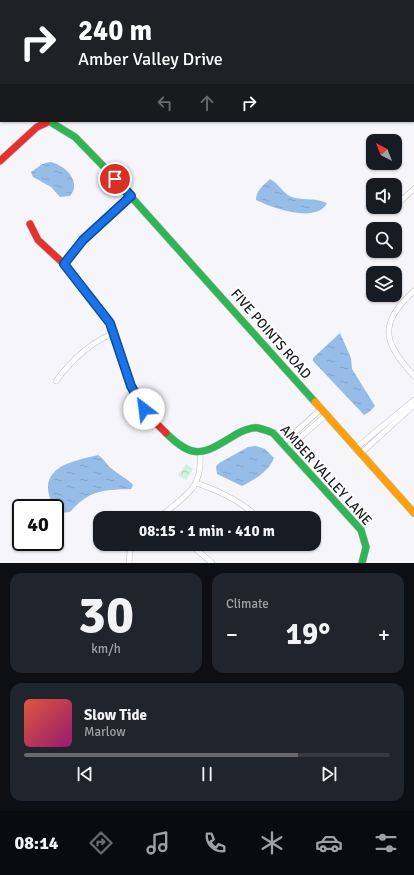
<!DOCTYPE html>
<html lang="en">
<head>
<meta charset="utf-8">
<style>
	:root { --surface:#171b24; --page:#20242c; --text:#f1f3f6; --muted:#9ea1a6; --line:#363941; --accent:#69696c }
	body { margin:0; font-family:Signika,sans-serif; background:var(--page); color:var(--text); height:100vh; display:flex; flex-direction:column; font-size:15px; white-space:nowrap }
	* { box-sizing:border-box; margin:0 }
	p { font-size:13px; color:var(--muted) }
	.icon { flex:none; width:22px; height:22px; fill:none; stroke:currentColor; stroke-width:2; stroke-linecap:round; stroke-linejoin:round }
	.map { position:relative; height:563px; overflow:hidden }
	.side { display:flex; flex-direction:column; gap:10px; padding:10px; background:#0d0f14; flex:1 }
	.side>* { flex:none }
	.hud { position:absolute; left:0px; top:0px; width:414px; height:122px; box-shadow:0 1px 3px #0004; background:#202124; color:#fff; overflow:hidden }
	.needle { width:26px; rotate:318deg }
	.fabs { position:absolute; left:366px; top:134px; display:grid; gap:8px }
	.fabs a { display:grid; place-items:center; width:36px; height:36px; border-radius:8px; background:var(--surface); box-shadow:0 1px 3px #0004; font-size:20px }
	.speed { position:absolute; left:12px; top:499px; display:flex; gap:8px; font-size:20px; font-weight:700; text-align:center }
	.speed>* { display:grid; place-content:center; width:52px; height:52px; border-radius:50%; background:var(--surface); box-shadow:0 1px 3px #0004; line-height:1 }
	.speed .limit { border:2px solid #111; border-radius:6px; background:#fff; color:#111 }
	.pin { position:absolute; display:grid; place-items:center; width:34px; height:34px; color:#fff; margin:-17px; border:2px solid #fff; border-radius:50%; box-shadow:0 1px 4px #0007 }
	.me { position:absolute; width:44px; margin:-22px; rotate:330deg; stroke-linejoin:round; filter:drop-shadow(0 0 3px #0008) }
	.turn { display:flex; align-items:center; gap:14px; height:84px; padding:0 12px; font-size:18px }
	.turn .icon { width:52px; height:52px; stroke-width:2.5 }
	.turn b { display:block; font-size:28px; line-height:34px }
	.lanes { display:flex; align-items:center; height:38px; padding:0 12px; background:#0003; justify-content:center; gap:20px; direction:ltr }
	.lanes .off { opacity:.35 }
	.big { font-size:30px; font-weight:800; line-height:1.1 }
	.side .tile { flex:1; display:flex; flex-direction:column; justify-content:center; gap:6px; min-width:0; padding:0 14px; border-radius:12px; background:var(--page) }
	.side .dial { align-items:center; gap:0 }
	.dial b { font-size:52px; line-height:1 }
	.song { display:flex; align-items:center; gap:12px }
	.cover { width:48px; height:48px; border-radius:6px; background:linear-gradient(135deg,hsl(10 70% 55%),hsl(320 70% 35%)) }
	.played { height:4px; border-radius:2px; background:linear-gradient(90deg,var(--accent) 75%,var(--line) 75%) }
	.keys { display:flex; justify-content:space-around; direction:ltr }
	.heat { display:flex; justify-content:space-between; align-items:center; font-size:22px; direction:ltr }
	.side .tiles { flex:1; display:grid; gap:10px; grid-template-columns:1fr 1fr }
	.tile:last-child { grid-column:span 2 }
	.trip { position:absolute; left:93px; top:511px; width:228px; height:40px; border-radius:12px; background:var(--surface); box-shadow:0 1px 3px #0004; font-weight:800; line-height:40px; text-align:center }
	.tab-bar { display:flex; height:64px; justify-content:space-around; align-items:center; background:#090b0e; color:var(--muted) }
	.tab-bar .icon { width:28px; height:28px }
	.tab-bar .active { color:var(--accent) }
	.tab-bar b { font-size:18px; color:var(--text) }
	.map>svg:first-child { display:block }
</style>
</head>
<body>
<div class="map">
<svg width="414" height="563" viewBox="0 0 414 563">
	<defs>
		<pattern id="park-crowns" width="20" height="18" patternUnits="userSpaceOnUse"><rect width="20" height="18" fill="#cff1e0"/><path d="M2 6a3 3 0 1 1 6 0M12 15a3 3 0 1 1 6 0" fill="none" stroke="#b1cec0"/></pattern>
		<pattern id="water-ripples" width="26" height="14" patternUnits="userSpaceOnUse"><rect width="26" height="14" fill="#96bde8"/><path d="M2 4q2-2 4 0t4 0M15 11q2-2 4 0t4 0" fill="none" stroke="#81a2c7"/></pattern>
	</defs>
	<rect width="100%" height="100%" fill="#f5f5fa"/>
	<path fill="url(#park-crowns)" d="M 186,464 L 193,469 L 186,480 L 178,475 Z"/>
	<g fill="url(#water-ripples)">
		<path d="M 51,162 C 66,166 82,182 70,196 L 60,197 L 51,187 L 33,177 L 31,172 C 39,167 41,163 51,162 Z"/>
		<path d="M 270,179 C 280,184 284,196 295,198 C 306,200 316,198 327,203 C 317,224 272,208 256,200 C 256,190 263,186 270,179 Z"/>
		<path d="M 340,333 L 351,358 L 352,369 L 375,406 L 369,412 L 364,415 L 313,361 L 313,358 Z"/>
		<path d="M 256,446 L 265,449 L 274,458 C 269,471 254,480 242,486 L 217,474 L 216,467 L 219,463 L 248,447 Z"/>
		<path d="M 98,455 C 105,460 106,464 112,469 C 119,475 127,478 133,485 L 131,489 C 103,490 89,490 70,512 L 60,513 C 53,506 49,499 48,489 C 47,464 79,460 98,455 Z"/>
	</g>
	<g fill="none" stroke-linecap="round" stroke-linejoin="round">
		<g stroke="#c0c0c4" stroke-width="6">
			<g id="street">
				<path d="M 30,1 L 31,0"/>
				<path d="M 0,27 L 1,27"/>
				<path d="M 413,39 L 414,38"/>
				<path d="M 413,94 L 414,95"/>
				<path d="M 395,206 L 414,189"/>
				<path d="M 64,264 L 83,240 L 131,196"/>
				<path d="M 414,291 C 377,324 384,343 414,376"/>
				<path d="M 56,381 C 71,361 91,342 114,333"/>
				<path d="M 283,443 L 320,410"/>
				<path d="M 288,448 L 325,416"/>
				<path d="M 355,449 L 414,400"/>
				<path d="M 360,454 L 414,405"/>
				<path d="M 196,483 C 220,491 241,501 259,518"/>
				<path d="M 159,518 C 185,495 203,490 200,452"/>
				<path d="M 190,544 L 212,563"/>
				<path d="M 129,563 L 130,551 L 133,544"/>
			</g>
		</g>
		<g stroke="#c0c0c4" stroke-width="8">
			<g id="fast">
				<path d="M 52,123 L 75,137 L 109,172 L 315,402"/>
				<path d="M 166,433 C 194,461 204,454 235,435 C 242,431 250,427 258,428 C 263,429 268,431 273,433 L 361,530 L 366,547 L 362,563"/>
			</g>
		</g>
		<g stroke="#c0c0c4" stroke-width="8">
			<g id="slow">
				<path d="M 177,1 L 178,0"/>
				<path d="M 315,402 L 414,513"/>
			</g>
		</g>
		<g stroke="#c0c0c4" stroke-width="8">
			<g id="jam">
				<path d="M 0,50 L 1,51"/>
				<path d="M 0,161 L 37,127 L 46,123"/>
				<path d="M 30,224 L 38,240 L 64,264 L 107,318 L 114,333 L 128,379 L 138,400 L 151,418 L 166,433"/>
			</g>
		</g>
		<use href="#street" stroke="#fefefe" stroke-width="5"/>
		<use href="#fast" stroke="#30b455" stroke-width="7"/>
		<use href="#slow" stroke="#ff9f0a" stroke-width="7"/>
		<use href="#jam" stroke="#e5322d" stroke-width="7"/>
	</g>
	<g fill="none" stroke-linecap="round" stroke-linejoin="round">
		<g stroke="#114b97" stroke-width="10">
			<path id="route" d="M 115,179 L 131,196 L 83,240 L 64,264 L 110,323 L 131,386 L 144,409"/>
		</g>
		<use href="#route" stroke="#1a73e8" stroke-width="7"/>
	</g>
	<g text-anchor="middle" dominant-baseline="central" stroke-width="3.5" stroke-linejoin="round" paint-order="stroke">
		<g font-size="14" fill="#1d1d20" stroke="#fff">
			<text transform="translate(271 334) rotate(49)">FIVE POINTS ROAD</text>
			<text transform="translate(326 475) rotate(48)">AMBER VALLEY LANE</text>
		</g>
	</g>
</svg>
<div class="fabs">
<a><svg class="needle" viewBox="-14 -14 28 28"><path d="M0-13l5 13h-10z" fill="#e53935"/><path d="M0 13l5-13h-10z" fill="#9ea1a6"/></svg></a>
<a><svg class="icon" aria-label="sound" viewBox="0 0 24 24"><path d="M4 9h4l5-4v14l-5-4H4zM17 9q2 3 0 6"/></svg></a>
<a><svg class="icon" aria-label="search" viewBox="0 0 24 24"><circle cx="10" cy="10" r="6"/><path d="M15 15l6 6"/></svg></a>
<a><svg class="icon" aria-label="layers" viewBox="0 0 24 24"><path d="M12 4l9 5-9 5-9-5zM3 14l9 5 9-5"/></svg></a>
</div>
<div class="speed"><div class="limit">40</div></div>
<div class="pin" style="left:115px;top:179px;background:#d93025"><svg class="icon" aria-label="arrive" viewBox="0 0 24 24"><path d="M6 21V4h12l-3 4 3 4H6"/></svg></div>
<svg class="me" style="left:144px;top:409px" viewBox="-20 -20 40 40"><circle r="19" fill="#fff"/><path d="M0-13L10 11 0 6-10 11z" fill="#1a73e8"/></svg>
<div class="trip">08:15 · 1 min · 410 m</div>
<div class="hud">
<div class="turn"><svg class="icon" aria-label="right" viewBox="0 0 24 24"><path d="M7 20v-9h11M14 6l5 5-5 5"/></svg><div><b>240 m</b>Amber Valley Drive</div></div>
<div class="lanes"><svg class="icon off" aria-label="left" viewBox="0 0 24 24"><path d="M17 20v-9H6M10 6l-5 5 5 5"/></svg><svg class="icon off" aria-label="ahead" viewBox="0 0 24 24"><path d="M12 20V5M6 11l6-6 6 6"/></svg><svg class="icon" aria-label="right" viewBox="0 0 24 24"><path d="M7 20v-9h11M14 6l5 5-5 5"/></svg></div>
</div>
</div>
<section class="side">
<div class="tiles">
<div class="tile dial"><b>30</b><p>km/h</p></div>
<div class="tile"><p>Climate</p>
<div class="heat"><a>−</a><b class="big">19°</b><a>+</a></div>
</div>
<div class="tile">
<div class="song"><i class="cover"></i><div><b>Slow Tide</b><p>Marlow</p></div></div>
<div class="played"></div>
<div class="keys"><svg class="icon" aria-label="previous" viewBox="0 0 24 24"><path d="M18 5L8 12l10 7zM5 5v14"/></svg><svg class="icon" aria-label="pause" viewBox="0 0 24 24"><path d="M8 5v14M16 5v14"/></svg><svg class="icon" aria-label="next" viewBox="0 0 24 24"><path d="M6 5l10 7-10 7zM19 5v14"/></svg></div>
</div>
</div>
</section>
<nav class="tab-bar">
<b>08:14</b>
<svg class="icon active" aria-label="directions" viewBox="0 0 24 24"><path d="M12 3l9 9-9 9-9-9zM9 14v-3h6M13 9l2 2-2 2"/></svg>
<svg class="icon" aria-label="music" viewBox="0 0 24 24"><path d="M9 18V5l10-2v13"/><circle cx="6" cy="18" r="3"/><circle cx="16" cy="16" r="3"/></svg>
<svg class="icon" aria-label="phone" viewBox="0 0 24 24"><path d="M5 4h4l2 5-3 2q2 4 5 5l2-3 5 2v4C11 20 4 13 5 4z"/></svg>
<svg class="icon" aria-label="climate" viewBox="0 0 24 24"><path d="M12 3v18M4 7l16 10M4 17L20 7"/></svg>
<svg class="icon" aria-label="car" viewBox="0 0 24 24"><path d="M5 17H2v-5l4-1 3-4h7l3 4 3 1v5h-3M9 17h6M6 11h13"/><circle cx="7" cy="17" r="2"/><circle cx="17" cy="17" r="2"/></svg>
<svg class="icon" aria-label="filters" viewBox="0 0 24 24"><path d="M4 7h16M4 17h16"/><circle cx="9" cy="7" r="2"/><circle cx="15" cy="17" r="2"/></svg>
</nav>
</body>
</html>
